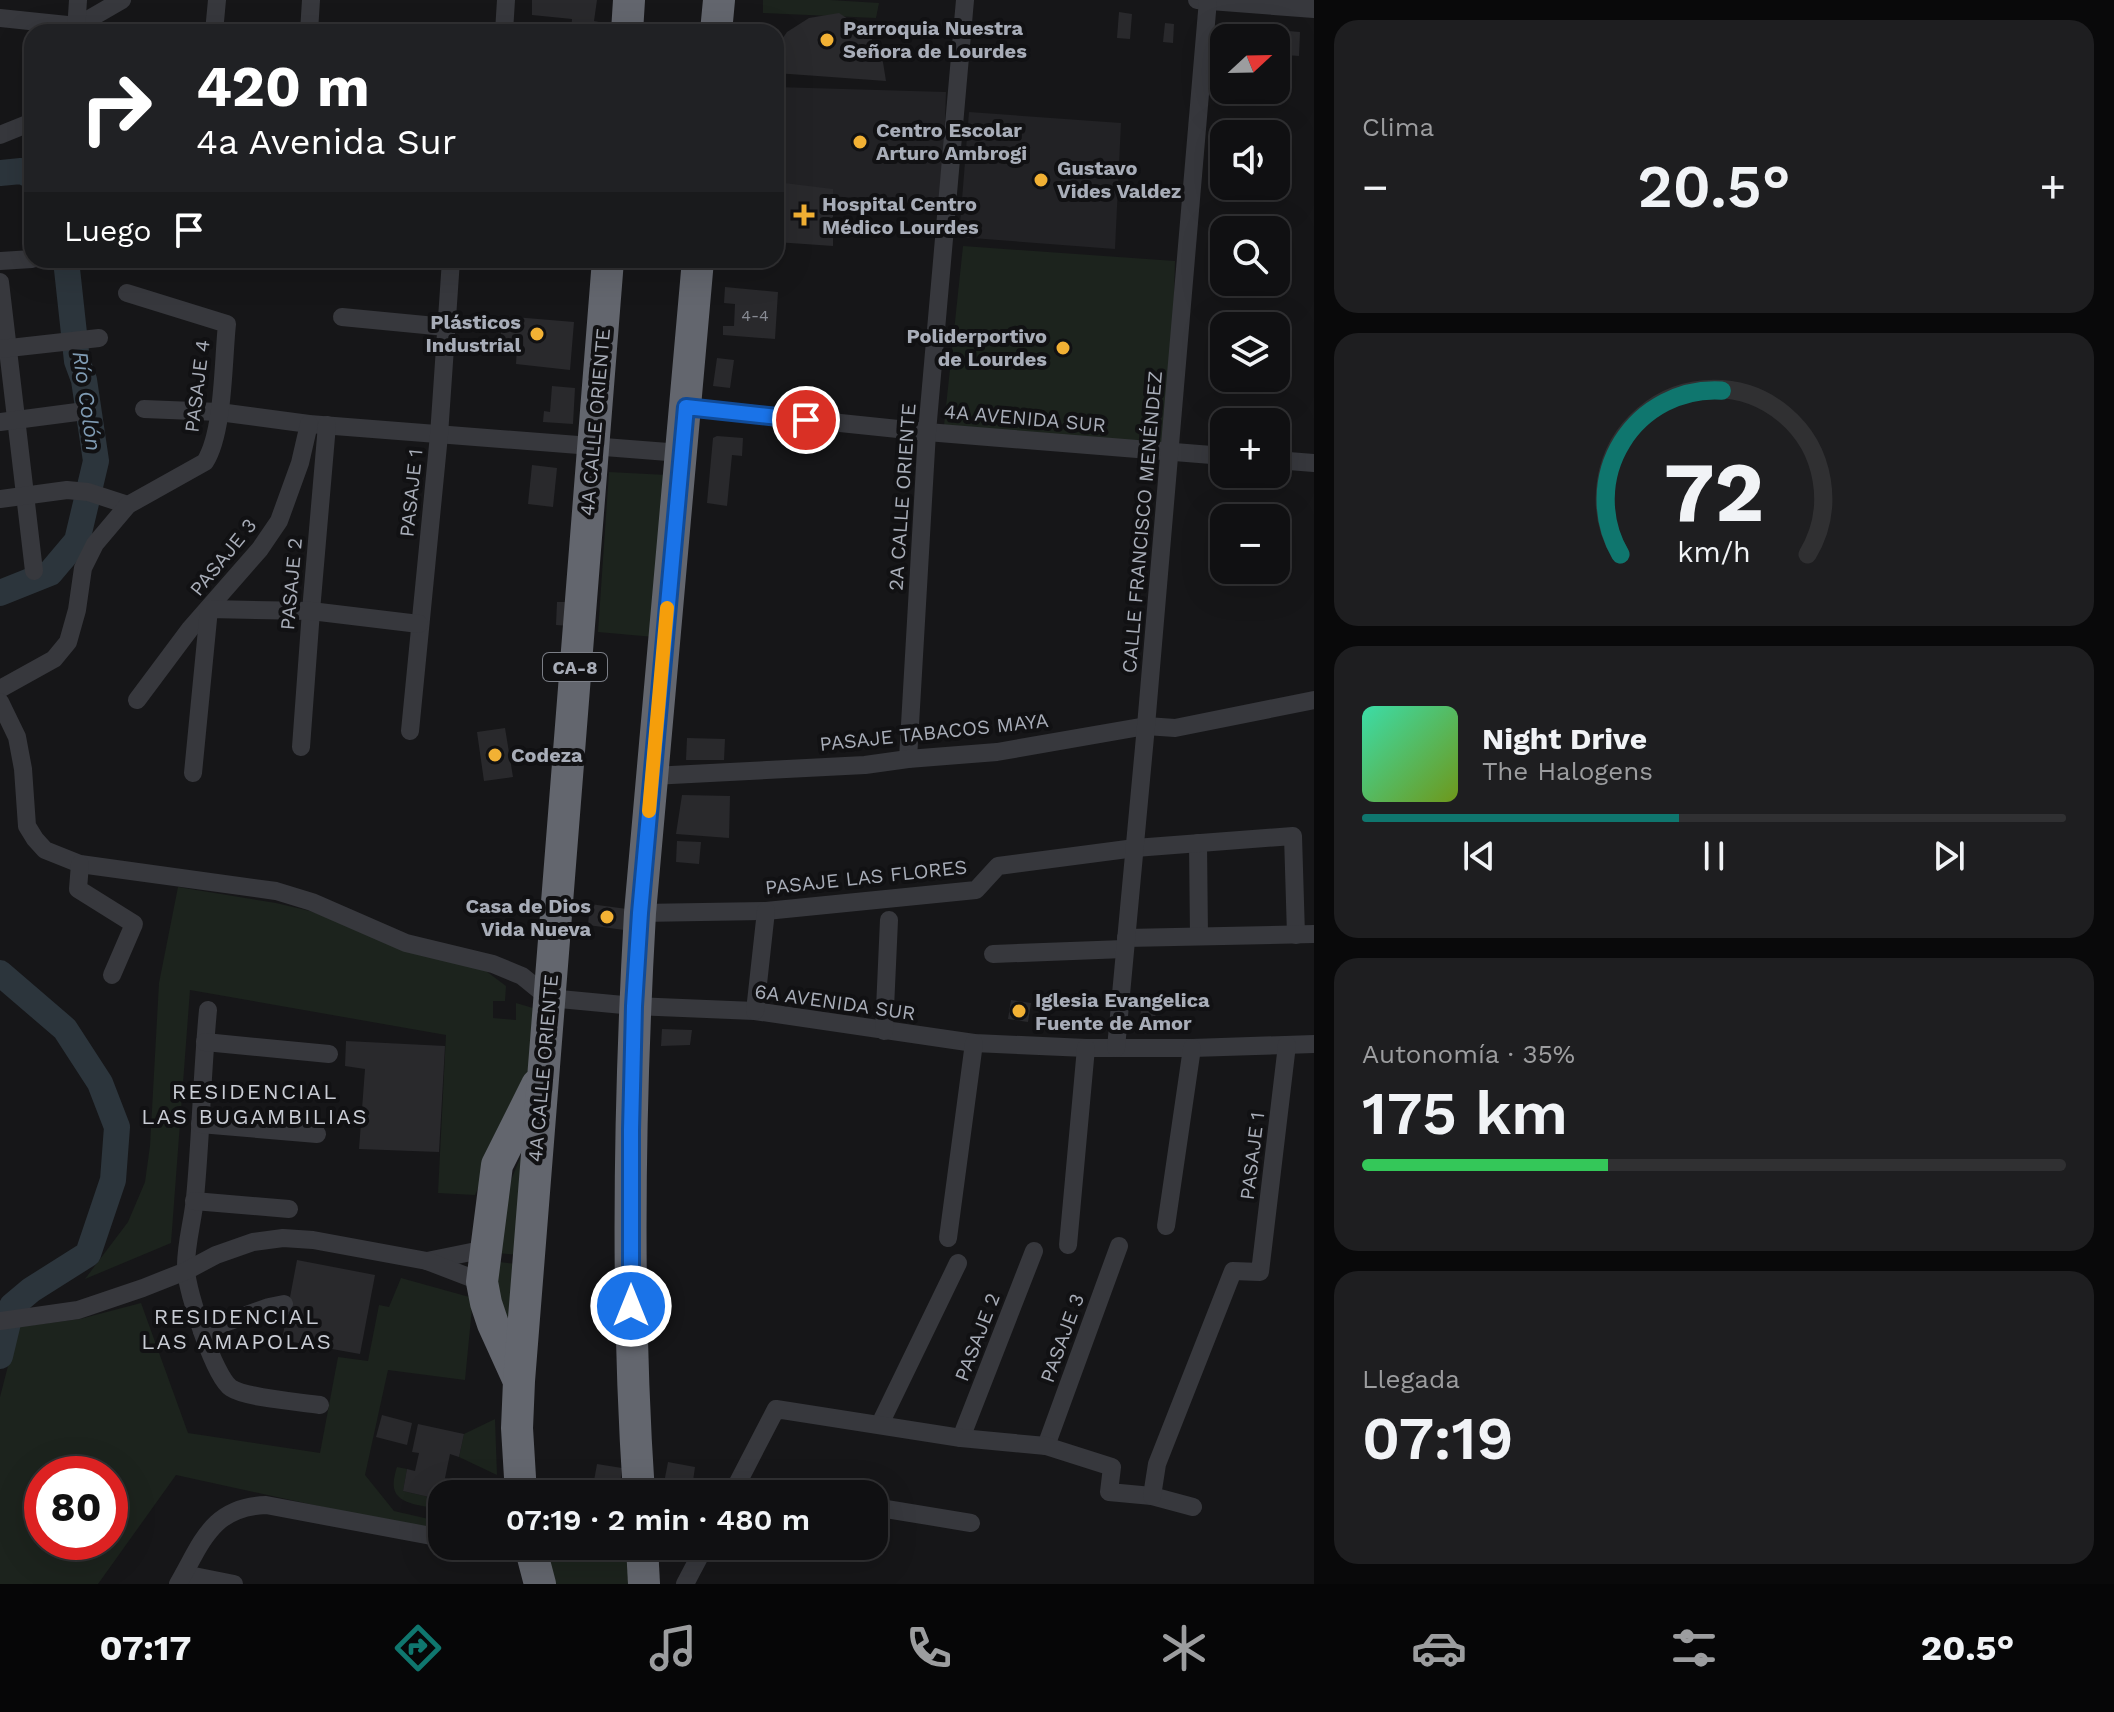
<!DOCTYPE html>
<html lang="es">
<head>
<meta charset="utf-8">
<style>
	:root { --surface:#101012; --page:#1e1e20; --text:#f1f3f6; --muted:#9c9d9f; --line:#303032; --accent:#0f766e }
	body { margin:0; font-family:"Work Sans",sans-serif; background:var(--page); color:var(--text); height:100vh; display:flex; flex-direction:column; font-size:30px; white-space:nowrap }
	* { box-sizing:border-box; margin:0 }
	p { font-size:26px; color:var(--muted) }
	.icon { flex:none; width:44px; height:44px; fill:none; stroke:currentColor; stroke-width:2; stroke-linecap:round; stroke-linejoin:round }
	.map { position:relative; flex:1; overflow:hidden }
	.panel { display:flex; flex-direction:column; gap:20px; padding:20px; background:#09090a; width:800px }
	.panel>* { flex:none }
	.guide { position:absolute; left:24px; top:24px; width:760px; height:244px; border-radius:24px; box-shadow:0 8px 32px #0002,0 0 0 2px var(--line); background:#202124; color:#fff; overflow:hidden }
	.needle { width:52px; rotate:68deg }
	.controls { position:absolute; left:1210px; top:24px; display:grid; gap:16px }
	.controls a { display:grid; place-items:center; width:80px; height:80px; border-radius:16px; background:var(--surface); box-shadow:0 8px 32px #0002,0 0 0 2px var(--line); font-size:40px }
	.speed { position:absolute; left:24px; top:1456px; display:flex; gap:16px; font-size:40px; font-weight:700; text-align:center }
	.speed>* { display:grid; place-content:center; width:104px; height:104px; border-radius:50%; background:var(--surface); box-shadow:0 8px 32px #0002,0 0 0 2px var(--line); line-height:1 }
	.speed .limit { border:12px solid #d22; background:#fff; color:#111 }
	.pin { position:absolute; display:grid; place-items:center; width:68px; height:68px; color:#fff; margin:-34px; border:4px solid #fff; border-radius:50%; box-shadow:0 2px 8px #0007 }
	.me { position:absolute; width:88px; margin:-44px; rotate:0deg; stroke-linejoin:round; filter:drop-shadow(0 0 6px #0008) }
	.turn { display:flex; align-items:center; gap:28px; height:168px; padding:0 40px; font-size:36px }
	.turn .icon { width:104px; height:104px; stroke-width:2.5 }
	.turn b { display:block; font-size:56px; line-height:68px }
	.then { display:flex; align-items:center; height:76px; padding:0 40px; background:#0003; gap:16px; font-size:30px }
	.big { font-size:60px; font-weight:600; line-height:1.1 }
	.panel .card { flex:1; display:flex; flex-direction:column; justify-content:center; gap:12px; min-width:0; padding:0 28px; border-radius:24px; background:var(--page) }
	.panel .dial { align-items:center; gap:0 }
	.dial svg { height:208px; overflow:visible; fill:none; stroke:var(--line); stroke-width:7; stroke-linecap:round; text-anchor:middle }
	.dial text { fill:var(--text); stroke:none }
	.song { display:flex; align-items:center; gap:24px }
	.cover { width:96px; height:96px; border-radius:12px; background:linear-gradient(135deg,hsl(160 70% 55%),hsl(80 70% 35%)) }
	.played { height:8px; border-radius:4px; background:linear-gradient(90deg,var(--accent) 45%,var(--line) 45%) }
	.keys { display:flex; justify-content:space-around; direction:ltr }
	.heat { display:flex; justify-content:space-between; align-items:center; font-size:44px; direction:ltr }
	.charge { height:12px; border-radius:6px; background:linear-gradient(90deg,#34c759 35%,var(--line) 0) }
	.trip { position:absolute; left:428px; top:1480px; width:460px; height:80px; border-radius:24px; background:var(--surface); box-shadow:0 8px 32px #0002,0 0 0 2px var(--line); font-weight:600; line-height:80px; text-align:center }
	.tabs { display:flex; height:128px; justify-content:space-around; align-items:center; background:#060607; color:var(--muted) }
	.tabs .icon { width:56px; height:56px }
	.tabs .active { color:var(--accent) }
	.tabs b { font-size:36px; color:var(--text) }
	main { display:flex; flex:1; min-height:0 }
	.map>svg:first-child { display:block }
</style>
</head>
<body>
<main>
<div class="map">
<svg width="1314" height="1584" viewBox="0 0 1314 1584">
	<rect width="100%" height="100%" fill="#161618"/>
	<g fill="#222225">
		<path d="M 776,87 L 946,92 L 942,206 L 776,191 Z"/>
		<path d="M 969,112 L 1121,123 L 1115,249 L 959,237 Z"/>
	</g>
	<g fill="#1c231d" fill-rule="evenodd">
		<path d="M 763,0 L 830,0 L 879,3 L 876,18 L 763,13 Z"/>
		<path d="M 963,246 L 1175,261 L 1170,447 L 943,435 Z"/>
		<path d="M 609,472 L 667,475 L 654,637 L 598,632 Z"/>
		<path d="M 178,887 L 276,903 L 310,911 L 486,971 L 506,986 L 505,1001 L 493,1001 L 493,1018 L 516,1020 L 516,1003 L 533,1008 L 529,1068 L 475,1195 L 438,1193 L 446,1035 L 190,990 L 171,1243 L 85,1279 L 128,1222 L 145,1182 L 150,1146 L 159,983 Z"/>
		<path d="M 528,1139 L 526,1256 L 498,1253 L 502,1202 Z"/>
		<path d="M 499,1262 L 525,1265 L 522,1361 L 497,1299 Z"/>
		<path d="M 401,1278 L 473,1298 L 465,1380 L 388,1370 L 365,1475 L 394,1511 L 442,1522 L 442,1533 L 176,1475 L 98,1584 L 0,1584 L 0,1397 L 18,1327 L 80,1319 L 141,1303 L 188,1433 L 320,1453 L 338,1357 L 368,1361 L 379,1305 L 389,1307 ZM 42,1474 L 110,1474 L 110,1542 L 42,1542 Z"/>
		<path d="M 495,1419 L 497,1475 L 459,1457 L 464,1434 Z"/>
		<path d="M 397,1467 L 407,1469 L 403,1491 L 442,1500 L 442,1509 C 428,1506 397,1506 394,1488 C 393,1481 395,1473 397,1467 Z"/>
		<path d="M 548,1558 L 639,1560 L 641,1584 L 555,1584 Z"/>
	</g>
	<g fill="none" stroke-linecap="round" stroke-linejoin="round">
		<g stroke="#2c353c" stroke-width="26">
			<path d="M 0,173 L 21,171 L 32,176"/>
			<path d="M 0,593 L 50,573 L 77,541 L 96,461 L 84,380 L 77,361 L 66,260"/>
			<path d="M 0,973 L 65,1029 L 100,1083 L 117,1127 L 113,1180 L 88,1254 L 31,1290 L 12,1306 L 0,1356"/>
		</g>
	</g>
	<g fill="#29292c">
		<path d="M 532,0 L 597,0 L 594,21 L 599,22 L 598,32 L 571,32 L 572,19 L 532,15 Z"/>
		<path d="M 1119,12 L 1132,14 L 1130,39 L 1117,38 Z"/>
		<path d="M 839,13 L 863,29 L 881,50 L 886,81 L 776,73 L 776,48 L 787,32 L 809,18 Z"/>
		<path d="M 1165,23 L 1174,24 L 1173,43 L 1163,42 Z"/>
		<path d="M 1268,25 L 1280,26 L 1278,45 L 1276,45 L 1276,38 L 1267,38 Z"/>
		<path d="M 1216,27 L 1257,30 L 1257,38 L 1224,38 L 1224,45 L 1214,44 Z"/>
		<path d="M 1288,31 L 1300,32 L 1299,56 L 1286,55 Z"/>
		<path d="M 776,182 L 833,189 L 833,246 L 776,242 Z"/>
		<path d="M 725,287 L 778,292 L 775,339 L 723,335 L 723,326 L 734,326 L 735,304 L 724,303 Z"/>
		<path d="M 502,316 L 574,322 L 570,370 L 516,364 L 517,348 L 500,347 Z"/>
		<path d="M 717,358 L 734,360 L 730,388 L 713,386 Z"/>
		<path d="M 552,386 L 575,388 L 573,424 L 543,422 L 544,411 L 550,412 Z"/>
		<path d="M 717,436 L 743,438 L 742,456 L 732,455 L 727,506 L 707,503 L 713,438 Z"/>
		<path d="M 532,465 L 557,468 L 553,507 L 528,504 Z"/>
		<path d="M 557,602 L 572,602 L 570,626 L 556,625 Z"/>
		<path d="M 505,728 L 513,777 L 484,781 L 477,732 Z"/>
		<path d="M 687,738 L 725,739 L 724,760 L 686,760 Z"/>
		<path d="M 682,795 L 730,796 L 729,838 L 676,834 Z"/>
		<path d="M 677,841 L 701,842 L 699,864 L 676,862 Z"/>
		<path d="M 590,904 L 627,909 L 624,930 L 588,925 Z"/>
		<path d="M 1011,1000 L 1031,1003 L 1028,1022 L 1008,1019 Z"/>
		<path d="M 1141,1005 L 1156,1006 L 1155,1025 L 1140,1024 Z"/>
		<path d="M 662,1029 L 692,1030 L 690,1045 L 661,1046 Z"/>
		<path d="M 346,1041 L 445,1046 L 439,1152 L 359,1149 L 365,1069 L 345,1066 Z"/>
		<path d="M 297,1260 L 375,1275 L 360,1354 L 282,1340 Z"/>
		<path d="M 382,1415 L 412,1423 L 407,1445 L 376,1437 Z"/>
		<path d="M 418,1424 L 464,1434 L 459,1457 L 450,1454 L 445,1478 L 449,1479 L 446,1494 L 442,1494 L 442,1500 L 403,1491 L 407,1469 L 415,1471 L 419,1453 L 412,1452 Z"/>
		<path d="M 668,1462 L 695,1467 L 692,1488 L 664,1483 Z"/>
		<path d="M 597,1464 L 622,1468 L 620,1485 L 594,1481 Z"/>
	</g>
	<g fill="none" stroke-linecap="round" stroke-linejoin="round">
		<g stroke="#37383d" stroke-width="18">
			<path d="M 1197,0 L 1314,9"/>
			<path d="M 0,18 L 77,26"/>
			<path d="M 77,26 L 122,0"/>
			<path d="M 76,32 L 78,0"/>
			<path d="M 214,32 L 217,0"/>
			<path d="M 309,32 L 311,0"/>
			<path d="M 504,32 L 506,0"/>
			<path d="M 0,135 L 32,122"/>
			<path d="M 0,261 L 32,259"/>
			<path d="M 0,282 L 34,571"/>
			<path d="M 342,317 L 446,327"/>
			<path d="M 0,349 L 99,338"/>
			<path d="M 686,407 L 927,432 L 1224,456"/>
			<path d="M 144,409 L 219,412 L 309,424 L 681,453"/>
			<path d="M 0,422 L 77,412"/>
			<path d="M 1276,460 L 1314,463"/>
			<path d="M 0,499 L 67,490 L 88,492 L 128,505"/>
			<path d="M 0,689 L 54,659 L 68,642 L 77,610 L 83,568 L 95,544 L 128,505 L 205,462 C 224,432 223,360 227,324 L 127,293"/>
			<path d="M 137,700 L 190,629 L 260,549 L 279,521 L 300,463 L 309,424"/>
			<path d="M 0,702 L 17,737 L 23,769 L 27,826 L 35,839 L 45,850 L 80,864 L 276,891 L 312,902 L 406,943 L 493,964 L 522,976 L 549,998 L 634,1006 L 755,1011 L 974,1043 L 1086,1048 L 1192,1048 L 1314,1044"/>
			<path d="M 410,731 L 439,435 L 451,260"/>
			<path d="M 301,747 L 311,611 L 327,425"/>
			<path d="M 908,759 L 927,432 L 965,0"/>
			<path d="M 193,773 L 209,609 L 311,611 L 419,624"/>
			<path d="M 652,776 L 865,765 L 908,759 L 997,752 L 1146,726 L 1175,728 L 1314,700"/>
			<path d="M 1198,843 L 1199,936"/>
			<path d="M 80,864 L 78,889 L 134,924 L 112,975"/>
			<path d="M 640,913 L 766,911 L 976,890 L 998,866 L 1135,848 L 1293,836 L 1296,935"/>
			<path d="M 1126,938 L 1314,934"/>
			<path d="M 993,954 L 1124,949"/>
			<path d="M 208,1010 C 202,1072 201,1135 195,1198 C 193,1221 185,1246 186,1270 C 187,1291 214,1377 231,1388 C 246,1398 300,1402 320,1405"/>
			<path d="M 755,1011 L 766,911"/>
			<path d="M 884,1031 L 889,920"/>
			<path d="M 205,1042 L 329,1054"/>
			<path d="M 1116,1048 L 1146,726 L 1208,0"/>
			<path d="M 200,1124 L 317,1134"/>
			<path d="M 194,1201 L 289,1209"/>
			<path d="M 1166,1226 L 1192,1048"/>
			<path d="M 948,1238 L 974,1043"/>
			<path d="M 1068,1245 L 1086,1048"/>
			<path d="M 427,1261 L 486,1249"/>
			<path d="M 0,1321 L 78,1310 L 143,1288 L 186,1271 L 216,1255 L 253,1242 L 283,1238 L 313,1240 L 427,1261 L 482,1282"/>
			<path d="M 202,1331 L 269,1307 L 284,1304"/>
			<path d="M 880,1424 L 958,1263"/>
			<path d="M 961,1438 L 1034,1251"/>
			<path d="M 1046,1446 L 1119,1246"/>
			<path d="M 736,1485 L 793,1494"/>
			<path d="M 732,1494 L 776,1409 L 961,1438 L 1046,1446 L 1112,1467 L 1109,1492 L 1152,1496 L 1193,1507"/>
			<path d="M 1152,1496 L 1157,1464 L 1233,1271 L 1260,1272 L 1287,1045"/>
			<path d="M 874,1507 L 971,1523"/>
			<path d="M 484,1546 L 532,1555"/>
			<path d="M 184,1574 L 234,1584"/>
			<path d="M 178,1584 C 202,1543 211,1507 266,1505 L 442,1538"/>
			<path d="M 685,1584 L 705,1546"/>
		</g>
		<g stroke="#63666e" stroke-width="32">
			<path d="M 627,32 L 629,0"/>
			<path d="M 716,32 L 719,0"/>
			<path d="M 517,1377 L 493,1324 L 486,1303 L 482,1282 L 497,1165 L 537,1085"/>
			<path d="M 521,1494 L 517,1428 L 519,1381 L 608,260"/>
			<path d="M 639,1494 C 626,1301 629,1106 640,913 L 698,260"/>
			<path d="M 530,1546 L 540,1584"/>
			<path d="M 642,1546 L 644,1584"/>
		</g>
	</g>
	<g fill="none" stroke-linecap="round" stroke-linejoin="round">
		<g stroke="#114b97" stroke-width="20">
			<path id="route" d="M 631,1306 L 631,1130 L 634,1006 L 640,913 L 686,407 L 806,420"/>
		</g>
		<use href="#route" stroke="#1a73e8" stroke-width="14"/>
		<path stroke="#f59e0b" stroke-width="14" d="M 649,811 L 667,608"/>
	</g>
	<g fill="#f2b134" stroke="#111113" stroke-width="3">
		<circle cx="827" cy="40" r="8"/>
		<circle cx="860" cy="142" r="8"/>
		<circle cx="1041" cy="180" r="8"/>
		<path d="M800 203h8v8h8v8h-8v8h-8v-8h-8v-8h8z"/>
		<circle cx="537" cy="334" r="8"/>
		<circle cx="1063" cy="348" r="8"/>
		<circle cx="495" cy="755" r="8"/>
		<circle cx="607" cy="917" r="8"/>
		<circle cx="1019" cy="1011" r="8"/>
	</g>
	<g text-anchor="middle" dominant-baseline="central" stroke-width="8" stroke-linejoin="round" paint-order="stroke">
		<g font-size="16" fill="#888b94">
			<text x="755" y="315">4-4</text>
		</g>
		<rect fill="#111113" stroke="#7b7e86" stroke-width="2" x="543" y="653" width="64" height="28" rx="6"/>
		<g font-size="18" font-weight="bold" fill="#a8adb8">
			<text x="575" y="667">CA-8</text>
		</g>
		<g font-size="20" font-weight="bold" fill="#a8adb8" stroke="#111113" text-anchor="start">
			<text x="843" y="28">Parroquia Nuestra<tspan x="843" dy="23">Señora de Lourdes</tspan></text>
			<text x="876" y="130">Centro Escolar<tspan x="876" dy="23">Arturo Ambrogi</tspan></text>
			<text x="1057" y="168">Gustavo<tspan x="1057" dy="23">Vides Valdez</tspan></text>
			<text x="822" y="204">Hospital Centro<tspan x="822" dy="23">Médico Lourdes</tspan></text>
			<text x="521" y="322" text-anchor="end">Plásticos<tspan x="521" dy="23">Industrial</tspan></text>
			<text x="1047" y="336" text-anchor="end">Poliderportivo<tspan x="1047" dy="23">de Lourdes</tspan></text>
			<text x="511" y="755">Codeza</text>
			<text x="591" y="906" text-anchor="end">Casa de Dios<tspan x="591" dy="23">Vida Nueva</tspan></text>
			<text x="1035" y="1000">Iglesia Evangelica<tspan x="1035" dy="23">Fuente de Amor</tspan></text>
		</g>
		<g font-size="20" fill="#a8adb8" stroke="#111113">
			<text transform="translate(197 386) rotate(-83)">PASAJE 4</text>
			<text transform="translate(1025 418) rotate(5)">4A AVENIDA SUR</text>
			<text transform="translate(595 422) rotate(-85)">4A CALLE ORIENTE</text>
			<text transform="translate(411 493) rotate(-84)">PASAJE 1</text>
			<text transform="translate(902 497) rotate(-86)">2A CALLE ORIENTE</text>
			<text transform="translate(1142 522) rotate(-85)">CALLE FRANCISCO MENÉNDEZ</text>
			<text transform="translate(223 557) rotate(-51)">PASAJE 3</text>
			<text transform="translate(291 584) rotate(-85)">PASAJE 2</text>
			<text transform="translate(934 732) rotate(-6)">PASAJE TABACOS MAYA</text>
			<text transform="translate(866 877) rotate(-6)">PASAJE LAS FLORES</text>
			<text transform="translate(835 1002) rotate(8)">6A AVENIDA SUR</text>
			<text transform="translate(543 1068) rotate(-85)">4A CALLE ORIENTE</text>
			<text transform="translate(1252 1156) rotate(-83)">PASAJE 1</text>
			<text transform="translate(977 1337) rotate(-69)">PASAJE 2</text>
			<text transform="translate(1062 1338) rotate(-70)">PASAJE 3</text>
		</g>
		<g font-size="22" font-style="italic" fill="#7f9bb3" stroke="#111113">
			<text transform="translate(87 401) rotate(82)">Río Colón</text>
		</g>
		<g font-size="22" letter-spacing="2" fill="#c9ccd4" stroke="#111113">
			<text x="255" y="1091">RESIDENCIAL<tspan x="255" dy="25">LAS BUGAMBILIAS</tspan></text>
			<text x="237" y="1316">RESIDENCIAL<tspan x="237" dy="25">LAS AMAPOLAS</tspan></text>
		</g>
	</g>
</svg>
<div class="controls">
<a><svg class="needle" viewBox="-14 -14 28 28"><path d="M0-13l5 13h-10z" fill="#e53935"/><path d="M0 13l5-13h-10z" fill="#9c9d9f"/></svg></a>
<a><svg class="icon" aria-label="sound" viewBox="0 0 24 24"><path d="M4 9h4l5-4v14l-5-4H4zM17 9q2 3 0 6"/></svg></a>
<a><svg class="icon" aria-label="search" viewBox="0 0 24 24"><circle cx="10" cy="10" r="6"/><path d="M15 15l6 6"/></svg></a>
<a><svg class="icon" aria-label="layers" viewBox="0 0 24 24"><path d="M12 4l9 5-9 5-9-5zM3 14l9 5 9-5"/></svg></a>
<a>+</a>
<a>−</a>
</div>
<div class="speed"><div class="limit">80</div></div>
<div class="pin" style="left:806px;top:420px;background:#d93025"><svg class="icon" aria-label="arrive" viewBox="0 0 24 24"><path d="M6 21V4h12l-3 4 3 4H6"/></svg></div>
<svg class="me" style="left:631px;top:1306px" viewBox="-20 -20 40 40"><circle r="17" fill="#1a73e8" stroke="#fff" stroke-width="3"/><path d="M0-11L8 9 0 5-8 9z" fill="#fff"/></svg>
<div class="trip">07:19 · 2 min · 480 m</div>
<div class="guide">
<div class="turn"><svg class="icon" aria-label="right" viewBox="0 0 24 24"><path d="M7 20v-9h11M14 6l5 5-5 5"/></svg><div><b>420 m</b>4a Avenida Sur</div></div>
<div class="then">Luego<svg class="icon" aria-label="arrive" viewBox="0 0 24 24"><path d="M6 21V4h12l-3 4 3 4H6"/></svg></div>
</div>
</div>
<section class="panel">
<div class="card"><p>Clima</p>
<div class="heat"><a>−</a><b class="big">20.5°</b><a>+</a></div>
</div>
<div class="card dial"><svg viewBox="0 0 100 80">
<path d="M14 69A42 42 0 1 1 86 69"/>
<path d="M14 69A42 42 0 0 1 53 6" stroke="#0f766e"/>
<text x="50" y="56" font-size="32" font-weight="700">72</text>
<text x="50" y="72" font-size="11">km/h</text>
</svg></div>
<div class="card">
<div class="song"><i class="cover"></i><div><b>Night Drive</b><p>The Halogens</p></div></div>
<div class="played"></div>
<div class="keys"><svg class="icon" aria-label="previous" viewBox="0 0 24 24"><path d="M18 5L8 12l10 7zM5 5v14"/></svg><svg class="icon" aria-label="pause" viewBox="0 0 24 24"><path d="M8 5v14M16 5v14"/></svg><svg class="icon" aria-label="next" viewBox="0 0 24 24"><path d="M6 5l10 7-10 7zM19 5v14"/></svg></div>
</div>
<div class="card"><p>Autonomía · 35%</p><b class="big">175 km</b><div class="charge"></div></div>
<div class="card"><p>Llegada</p><b class="big">07:19</b></div>
</section>
</main>
<nav class="tabs">
<b>07:17</b>
<svg class="icon active" aria-label="directions" viewBox="0 0 24 24"><path d="M12 3l9 9-9 9-9-9zM9 14v-3h6M13 9l2 2-2 2"/></svg>
<svg class="icon" aria-label="music" viewBox="0 0 24 24"><path d="M9 18V5l10-2v13"/><circle cx="6" cy="18" r="3"/><circle cx="16" cy="16" r="3"/></svg>
<svg class="icon" aria-label="phone" viewBox="0 0 24 24"><path d="M5 4h4l2 5-3 2q2 4 5 5l2-3 5 2v4C11 20 4 13 5 4z"/></svg>
<svg class="icon" aria-label="climate" viewBox="0 0 24 24"><path d="M12 3v18M4 7l16 10M4 17L20 7"/></svg>
<svg class="icon" aria-label="car" viewBox="0 0 24 24"><path d="M5 17H2v-5l4-1 3-4h7l3 4 3 1v5h-3M9 17h6M6 11h13"/><circle cx="7" cy="17" r="2"/><circle cx="17" cy="17" r="2"/></svg>
<svg class="icon" aria-label="filters" viewBox="0 0 24 24"><path d="M4 7h16M4 17h16"/><circle cx="9" cy="7" r="2"/><circle cx="15" cy="17" r="2"/></svg>
<b>20.5°</b>
</nav>
</body>
</html>
